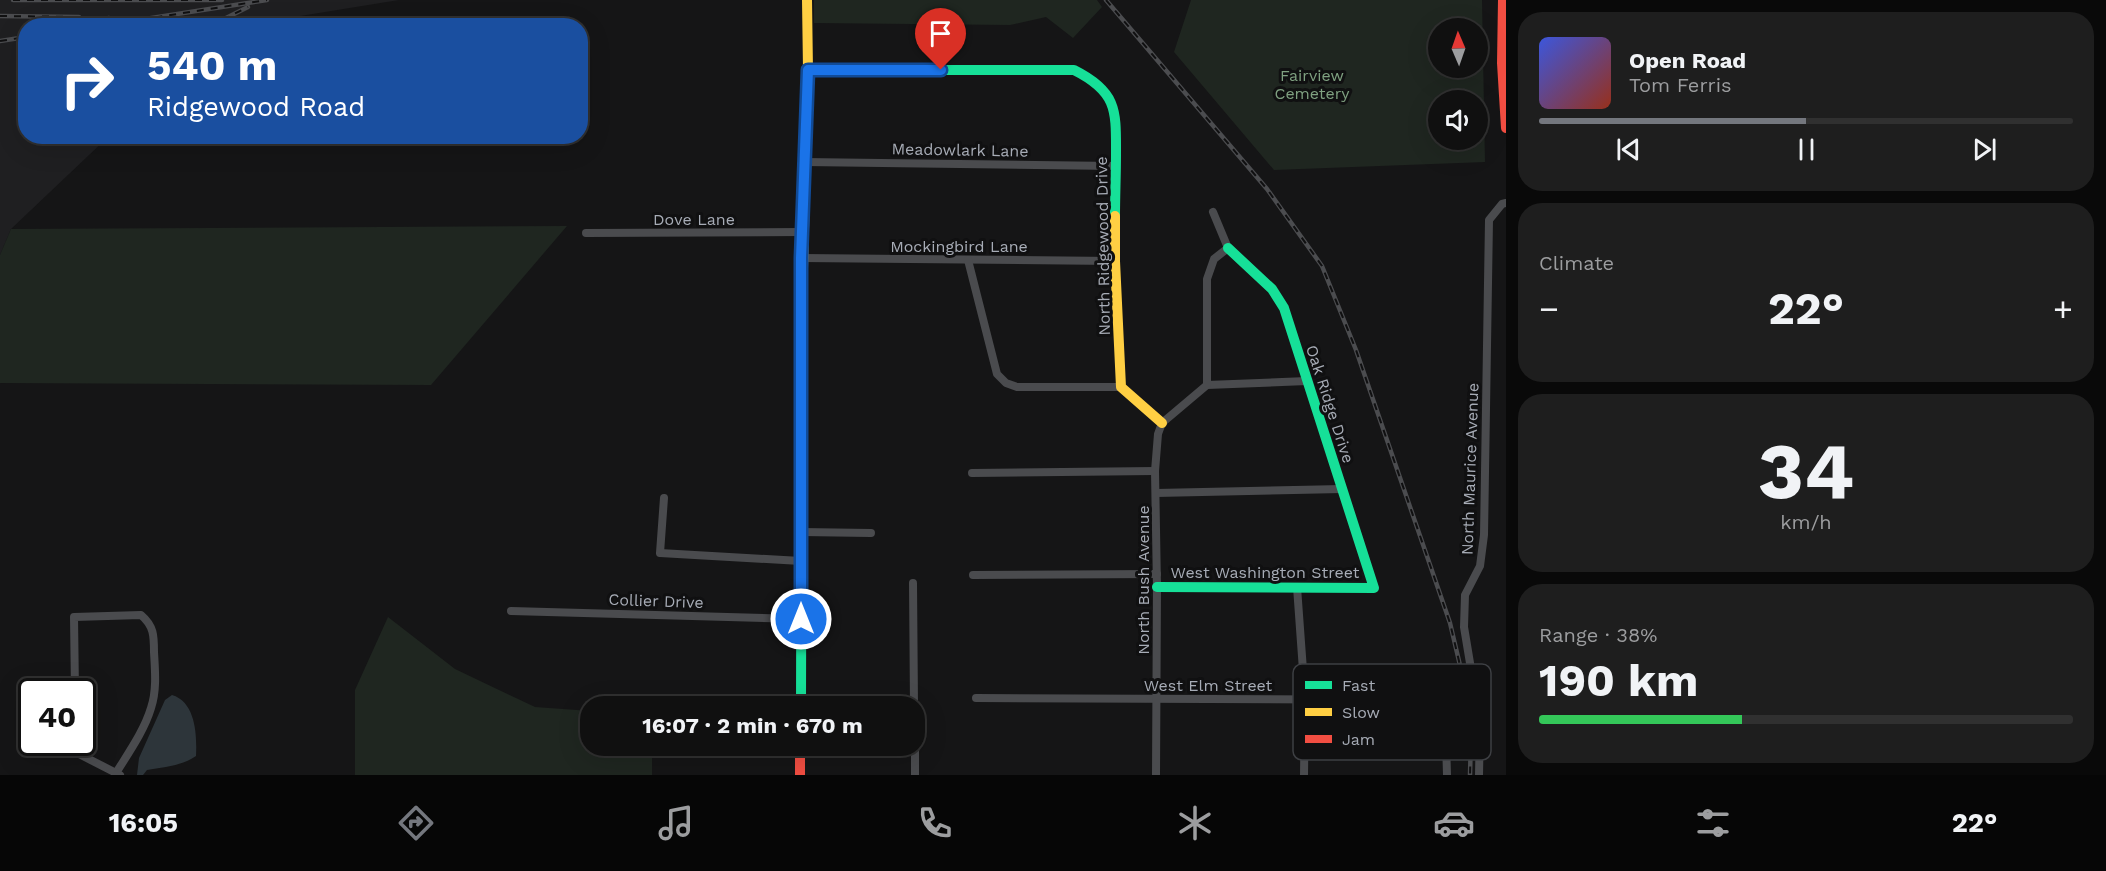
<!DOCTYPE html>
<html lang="en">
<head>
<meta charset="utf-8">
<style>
	:root { --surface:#101010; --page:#1e1e1e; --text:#f1f3f6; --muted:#9c9d9f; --line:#303030; --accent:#74777e }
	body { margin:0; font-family:"Work Sans",sans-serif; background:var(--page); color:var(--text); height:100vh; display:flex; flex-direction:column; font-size:22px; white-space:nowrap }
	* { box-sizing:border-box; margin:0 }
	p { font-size:20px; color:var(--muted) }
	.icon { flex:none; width:33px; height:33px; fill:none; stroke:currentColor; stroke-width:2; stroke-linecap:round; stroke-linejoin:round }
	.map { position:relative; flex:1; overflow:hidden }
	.drawer { display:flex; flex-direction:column; gap:12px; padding:12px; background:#090909; width:600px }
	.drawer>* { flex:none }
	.hud { position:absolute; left:18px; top:18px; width:570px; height:126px; border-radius:24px; box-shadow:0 6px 24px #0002,0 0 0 2px var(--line); background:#1a4fa0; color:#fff; overflow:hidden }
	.needle { width:39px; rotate:358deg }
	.fabs { position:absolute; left:1428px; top:18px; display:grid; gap:12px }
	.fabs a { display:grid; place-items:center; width:60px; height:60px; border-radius:50%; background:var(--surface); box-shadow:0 6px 24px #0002,0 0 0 2px var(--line); font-size:30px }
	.speed { position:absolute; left:18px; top:678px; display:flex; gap:12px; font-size:30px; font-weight:700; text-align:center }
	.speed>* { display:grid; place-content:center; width:78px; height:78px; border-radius:50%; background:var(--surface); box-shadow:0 6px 24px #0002,0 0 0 2px var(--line); line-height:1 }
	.speed .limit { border:3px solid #111; border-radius:9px; background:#fff; color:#111 }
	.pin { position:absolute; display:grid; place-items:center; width:51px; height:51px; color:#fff; margin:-62px -26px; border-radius:50% 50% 50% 0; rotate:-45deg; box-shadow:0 0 6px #0007 }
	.pin .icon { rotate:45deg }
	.me { position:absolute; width:66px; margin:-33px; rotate:0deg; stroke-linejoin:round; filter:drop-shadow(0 0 4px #0008) }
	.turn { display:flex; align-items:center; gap:21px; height:126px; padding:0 30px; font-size:27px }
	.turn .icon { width:78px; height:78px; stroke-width:2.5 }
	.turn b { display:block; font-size:42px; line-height:51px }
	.big { font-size:45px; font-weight:700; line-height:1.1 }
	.drawer .tile { flex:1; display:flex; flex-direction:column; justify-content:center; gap:9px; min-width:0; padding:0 21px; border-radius:24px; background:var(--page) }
	.drawer .dial { align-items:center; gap:0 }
	.dial b { font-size:78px; line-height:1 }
	.song { display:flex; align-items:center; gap:18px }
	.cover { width:72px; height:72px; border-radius:9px; background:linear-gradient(135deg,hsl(230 70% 55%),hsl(10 70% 35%)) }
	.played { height:6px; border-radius:3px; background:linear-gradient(90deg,var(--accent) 50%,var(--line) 50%) }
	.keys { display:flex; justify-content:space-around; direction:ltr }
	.heat { display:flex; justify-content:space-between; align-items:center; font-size:33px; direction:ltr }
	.charge { height:9px; border-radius:4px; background:linear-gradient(90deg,#34c759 38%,var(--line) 0) }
	.trip { position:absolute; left:580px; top:696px; width:345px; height:60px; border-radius:24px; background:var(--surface); box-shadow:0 6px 24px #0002,0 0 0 2px var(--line); font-weight:700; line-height:60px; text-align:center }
	.dock { display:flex; height:96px; justify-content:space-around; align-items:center; background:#060606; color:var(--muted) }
	.dock .icon { width:42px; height:42px }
	.dock .selected { color:var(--accent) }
	.dock b { font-size:27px; color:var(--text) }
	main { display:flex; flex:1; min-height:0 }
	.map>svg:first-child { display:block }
</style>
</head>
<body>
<main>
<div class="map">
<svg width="1506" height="775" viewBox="0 0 1506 775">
	<rect width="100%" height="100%" fill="#151516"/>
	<path fill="#1f1f21" d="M 0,0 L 399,0 L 244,25 L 26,26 L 26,136 L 108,137 L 11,229 L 0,255 Z"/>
	<g fill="#1f2620" fill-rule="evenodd">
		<path d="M 814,0 L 1097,0 L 1102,7 L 1073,38 L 1046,17 L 1010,25 L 814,23 Z"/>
		<path d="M 1191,0 L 1482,0 L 1485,162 L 1274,170 L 1174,52 ZM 1438,28 L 1478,28 L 1478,68 L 1438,68 ZM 1478,100 L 1478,140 L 1438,140 L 1438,100 Z"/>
		<path d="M 567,226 L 431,385 L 0,383 L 0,255 L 11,229 Z"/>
		<path d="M 388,617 L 455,669 L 535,707 L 591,711 L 591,746 L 652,746 L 652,775 L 355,775 L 355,690 Z"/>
	</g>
	<path fill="#2d353a" d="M 172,695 C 196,702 197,736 196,756 C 182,766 163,767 147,770 L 143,775 L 137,775 L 139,758 L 165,700 Z"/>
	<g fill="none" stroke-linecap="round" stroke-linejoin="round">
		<g stroke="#4a4b4e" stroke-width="8">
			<path d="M 804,162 L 1116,166"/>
			<path d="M 586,233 L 803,232"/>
			<path d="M 802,258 L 1115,261"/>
			<path d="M 968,260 L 997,374 L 1006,383 L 1017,387 L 1121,387"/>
			<path d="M 1207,385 L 1307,381"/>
			<path d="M 972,473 L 1155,471"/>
			<path d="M 1156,493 L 1342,489"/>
			<path d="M 664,498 L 660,553 L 801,561"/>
			<path d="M 801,532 L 871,533"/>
			<path d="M 973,575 L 1157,574"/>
			<path d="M 913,583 L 914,706"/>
			<path d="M 1297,587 L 1305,698 L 1304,775"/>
			<path d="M 511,611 L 801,619"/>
			<path d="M 75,692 L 74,617 L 141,615 C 154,626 154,636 154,652 C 155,670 157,690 151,708 C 144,731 129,752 116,773"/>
			<path d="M 976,698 L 1441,700 L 1445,706 L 1447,775"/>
			<path d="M 75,742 L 79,754 L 120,775"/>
			<path d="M 915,746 L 915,775"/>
			<path d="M 1156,775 L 1157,587 L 1155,471 L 1158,434 L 1162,423 L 1207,385 L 1207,279 L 1214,259 L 1228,248 L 1213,212"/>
			<path d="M 1479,775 L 1480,723 L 1464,627 L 1465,595 L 1480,566 L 1484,535 L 1489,220 L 1502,204 L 1506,203"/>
		</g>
		<g stroke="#16e098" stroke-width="10">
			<path d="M 808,70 L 1074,70 C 1118,92 1116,111 1116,155 C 1116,175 1115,196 1115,216"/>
			<path d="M 1157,587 L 1374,588 L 1284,308 L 1272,289 L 1228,248"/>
			<path d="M 801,706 L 802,308"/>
		</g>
		<g stroke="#ffcf43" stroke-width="10">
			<path d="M 1115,216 L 1115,261 L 1121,387 L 1162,423"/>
			<path d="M 802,308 L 808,70 L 807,0"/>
		</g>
		<g stroke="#f24e42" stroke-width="10">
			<path d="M 1503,0 L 1502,63 L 1506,128"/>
			<path d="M 800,746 L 800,775"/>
		</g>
		<g stroke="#4b4c4f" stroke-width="4.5">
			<g id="rail">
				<path d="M 13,0 L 222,0"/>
				<path d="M 1106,0 L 1267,189 L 1322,266 L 1356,350 L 1450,623 L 1467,695 L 1471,737 L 1470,775"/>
				<path d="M 0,16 L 79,17"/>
				<path d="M 65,26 L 109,18"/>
				<path d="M 100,26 L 267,0"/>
				<path d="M 210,26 L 248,7"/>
				<path d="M 0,41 L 26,37"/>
			</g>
		</g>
		<use href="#rail" stroke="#101011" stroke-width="2" stroke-dasharray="7" stroke-linecap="butt"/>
	</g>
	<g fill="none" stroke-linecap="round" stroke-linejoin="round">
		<g stroke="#114b97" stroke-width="15">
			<path id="route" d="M 801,619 L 801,258 L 808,70 L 941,70"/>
		</g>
		<use href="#route" stroke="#1a73e8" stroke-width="10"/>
	</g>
	<g text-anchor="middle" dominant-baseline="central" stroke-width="6" stroke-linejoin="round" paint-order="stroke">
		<g font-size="16" fill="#7fa080" stroke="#101011">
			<text x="1312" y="75">Fairview<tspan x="1312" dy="18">Cemetery</tspan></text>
		</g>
		<g font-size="16" fill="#a7acb6" stroke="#101011">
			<text transform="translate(960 150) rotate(1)">Meadowlark Lane</text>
			<text x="694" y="219">Dove Lane</text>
			<text x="959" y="246">Mockingbird Lane</text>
			<text transform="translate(1103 246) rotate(-91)">North Ridgewood Drive</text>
			<text transform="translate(1330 404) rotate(72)">Oak Ridge Drive</text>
			<text transform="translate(1470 469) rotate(-88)">North Maurice Avenue</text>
			<text x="1265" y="572">West Washington Street</text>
			<text transform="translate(1143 580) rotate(-90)">North Bush Avenue</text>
			<text transform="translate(656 601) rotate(2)">Collier Drive</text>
			<text x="1208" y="685">West Elm Street</text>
		</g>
	</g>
	<rect x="1293" y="664" width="198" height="96" rx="9" fill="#101011" stroke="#3d3f43" stroke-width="1.5"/>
	<rect x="1305" y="681" width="27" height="8" fill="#16e098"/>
	<rect x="1305" y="708" width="27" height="8" fill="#ffcf43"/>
	<rect x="1305" y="735" width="27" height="8" fill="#f24e42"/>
	<g font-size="16" fill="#a7acb6">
		<text x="1342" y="691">Fast</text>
		<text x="1342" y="718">Slow</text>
		<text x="1342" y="745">Jam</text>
	</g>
</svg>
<div class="fabs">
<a><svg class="needle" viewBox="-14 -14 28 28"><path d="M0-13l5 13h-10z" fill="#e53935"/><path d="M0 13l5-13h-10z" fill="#9c9d9f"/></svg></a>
<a><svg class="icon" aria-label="sound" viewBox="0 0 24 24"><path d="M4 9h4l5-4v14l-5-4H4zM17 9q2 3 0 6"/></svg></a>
</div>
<div class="speed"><div class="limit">40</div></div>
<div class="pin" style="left:941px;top:70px;background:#d93025"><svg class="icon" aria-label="arrive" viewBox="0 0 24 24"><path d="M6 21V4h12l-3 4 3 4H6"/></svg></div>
<svg class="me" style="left:801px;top:619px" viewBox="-20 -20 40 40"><circle r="17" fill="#1a73e8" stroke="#fff" stroke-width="3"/><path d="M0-11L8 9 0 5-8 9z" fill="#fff"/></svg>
<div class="trip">16:07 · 2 min · 670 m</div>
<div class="hud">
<div class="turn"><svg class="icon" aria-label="right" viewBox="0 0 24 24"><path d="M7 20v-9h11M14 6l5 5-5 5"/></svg><div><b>540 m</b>Ridgewood Road</div></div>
</div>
</div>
<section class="drawer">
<div class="tile">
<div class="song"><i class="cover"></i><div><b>Open Road</b><p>Tom Ferris</p></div></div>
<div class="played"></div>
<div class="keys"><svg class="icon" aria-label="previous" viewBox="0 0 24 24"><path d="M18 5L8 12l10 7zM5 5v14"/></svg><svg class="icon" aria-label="pause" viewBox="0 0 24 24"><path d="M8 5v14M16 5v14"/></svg><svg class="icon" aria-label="next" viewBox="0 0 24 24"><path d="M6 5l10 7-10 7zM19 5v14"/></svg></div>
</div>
<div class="tile"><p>Climate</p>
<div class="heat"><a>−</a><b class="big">22°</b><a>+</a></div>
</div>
<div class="tile dial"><b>34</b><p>km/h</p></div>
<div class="tile"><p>Range · 38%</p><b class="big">190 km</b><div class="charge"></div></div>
</section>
</main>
<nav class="dock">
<b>16:05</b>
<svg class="icon selected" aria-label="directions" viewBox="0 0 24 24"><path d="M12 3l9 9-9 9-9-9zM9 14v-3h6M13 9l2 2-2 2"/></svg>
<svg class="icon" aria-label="music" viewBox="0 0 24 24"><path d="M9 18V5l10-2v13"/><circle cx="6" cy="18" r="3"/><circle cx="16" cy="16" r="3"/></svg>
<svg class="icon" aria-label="phone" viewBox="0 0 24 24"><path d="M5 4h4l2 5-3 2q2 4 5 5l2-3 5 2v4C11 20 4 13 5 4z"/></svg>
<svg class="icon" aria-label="climate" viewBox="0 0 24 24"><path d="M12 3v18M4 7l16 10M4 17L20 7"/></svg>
<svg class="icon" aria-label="car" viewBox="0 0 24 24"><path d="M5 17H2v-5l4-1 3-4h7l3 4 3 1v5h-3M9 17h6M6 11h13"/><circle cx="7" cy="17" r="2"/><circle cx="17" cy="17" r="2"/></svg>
<svg class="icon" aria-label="filters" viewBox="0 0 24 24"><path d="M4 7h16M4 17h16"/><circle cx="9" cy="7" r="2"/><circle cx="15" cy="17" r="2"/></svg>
<b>22°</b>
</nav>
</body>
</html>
